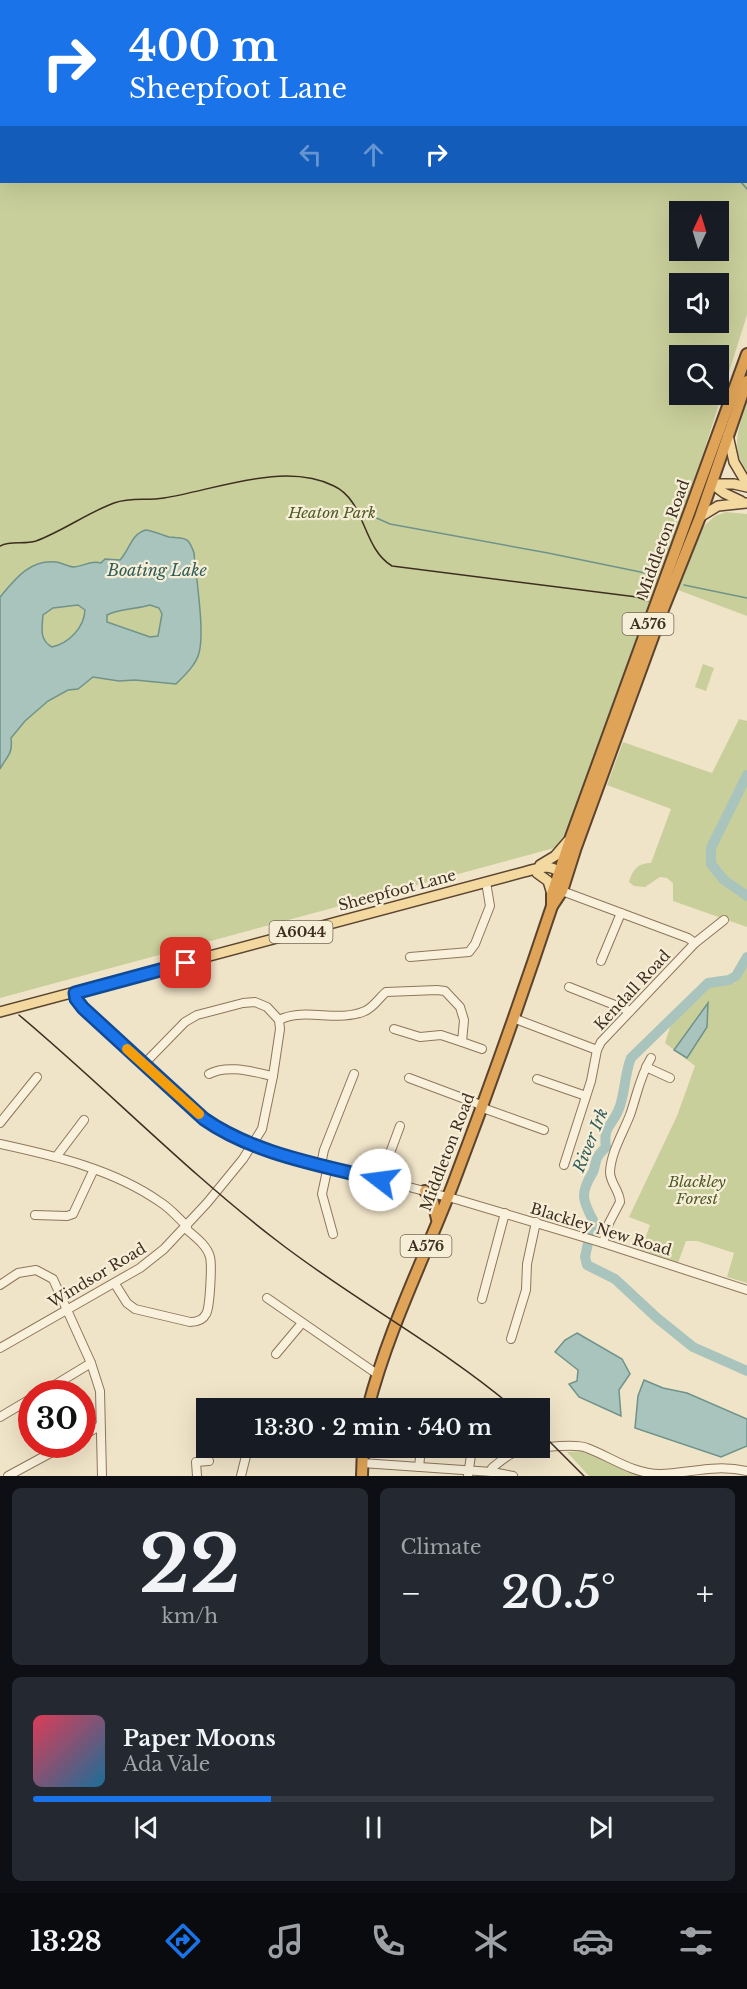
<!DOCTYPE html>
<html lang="en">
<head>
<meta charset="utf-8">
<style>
	:root { --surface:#171b24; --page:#242831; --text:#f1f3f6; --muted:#9ea1a6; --line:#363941; --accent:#1a73e8 }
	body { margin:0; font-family:"Libre Baskerville",serif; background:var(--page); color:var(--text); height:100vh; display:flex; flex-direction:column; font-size:22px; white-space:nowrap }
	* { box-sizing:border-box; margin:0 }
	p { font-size:20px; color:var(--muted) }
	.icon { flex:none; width:33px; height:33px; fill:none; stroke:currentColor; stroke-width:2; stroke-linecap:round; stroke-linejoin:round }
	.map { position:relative; height:1476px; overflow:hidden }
	.details { display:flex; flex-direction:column; gap:12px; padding:12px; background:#0d0f14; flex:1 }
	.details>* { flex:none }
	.hud { position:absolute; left:0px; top:0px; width:747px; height:183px; box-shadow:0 6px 24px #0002; background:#1a73e8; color:#fff; overflow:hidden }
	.needle { width:39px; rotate:4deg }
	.fabs { position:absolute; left:669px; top:201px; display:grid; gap:12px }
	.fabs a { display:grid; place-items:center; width:60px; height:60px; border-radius:0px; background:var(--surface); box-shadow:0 6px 24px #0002; font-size:30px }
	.speed { position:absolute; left:18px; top:1380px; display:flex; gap:12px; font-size:30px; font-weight:700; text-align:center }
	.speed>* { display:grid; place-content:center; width:78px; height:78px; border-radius:50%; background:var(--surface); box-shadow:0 6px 24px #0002; line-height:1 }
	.speed .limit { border:9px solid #d22; background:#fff; color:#111 }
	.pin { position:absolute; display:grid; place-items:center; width:51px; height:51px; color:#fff; margin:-26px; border-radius:12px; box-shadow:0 3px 9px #0006 }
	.me { position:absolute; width:66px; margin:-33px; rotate:285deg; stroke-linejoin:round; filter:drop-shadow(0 0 4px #0008) }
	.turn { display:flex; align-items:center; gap:21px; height:126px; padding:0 30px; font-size:27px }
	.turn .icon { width:78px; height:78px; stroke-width:2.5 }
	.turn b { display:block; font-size:42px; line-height:51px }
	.lanes { display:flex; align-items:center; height:57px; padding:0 30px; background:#0003; justify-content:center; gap:30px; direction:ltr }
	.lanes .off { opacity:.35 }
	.big { font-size:45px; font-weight:600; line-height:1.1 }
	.details .tile { flex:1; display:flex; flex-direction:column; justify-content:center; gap:9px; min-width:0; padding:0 21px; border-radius:9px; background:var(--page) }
	.details .dial { align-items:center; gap:0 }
	.dial b { font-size:78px; line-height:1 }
	.song { display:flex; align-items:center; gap:18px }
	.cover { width:72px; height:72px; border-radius:9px; background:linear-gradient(135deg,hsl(350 70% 55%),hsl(200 70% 35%)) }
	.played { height:6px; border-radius:3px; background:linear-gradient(90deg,var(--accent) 35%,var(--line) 35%) }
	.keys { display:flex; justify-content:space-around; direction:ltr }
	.heat { display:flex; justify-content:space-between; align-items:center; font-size:33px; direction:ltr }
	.details .tiles { flex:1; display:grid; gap:12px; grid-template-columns:1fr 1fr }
	.tile:last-child { grid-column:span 2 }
	.trip { position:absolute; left:196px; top:1398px; width:354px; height:60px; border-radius:0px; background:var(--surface); box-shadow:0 6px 24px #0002; font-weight:600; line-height:60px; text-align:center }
	.dock { display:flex; height:96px; justify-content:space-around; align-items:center; background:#090b0e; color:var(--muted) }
	.dock .icon { width:42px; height:42px }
	.dock .active { color:var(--accent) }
	.dock b { font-size:27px; color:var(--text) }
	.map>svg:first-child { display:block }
</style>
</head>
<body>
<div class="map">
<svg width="747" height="1476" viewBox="0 0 747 1476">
	<rect width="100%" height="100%" fill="#f0e4c8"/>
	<g fill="#c9cf9b" fill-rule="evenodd">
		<path d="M 0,0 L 747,0 L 747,315 L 705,448 L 571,823 L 558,847 L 0,998 ZM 2,2 L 746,2 L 746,182 L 2,182 ZM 680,212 L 718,212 L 718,250 L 680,250 ZM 680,284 L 718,284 L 718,322 L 680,322 ZM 680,356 L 718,356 L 718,394 L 680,394 Z"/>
		<path d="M 747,404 L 747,471 C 730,450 738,427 747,404 Z"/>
		<path d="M 726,512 L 747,514 L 747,616 L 678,590 L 703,527 L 715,516 Z"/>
		<path d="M 703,664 L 714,668 L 706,691 L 695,687 Z"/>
		<path d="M 739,719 L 747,721 L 747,927 L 673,901 L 673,883 L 667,878 L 660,877 L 645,887 L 634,886 L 629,882 C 633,869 638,863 651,863 L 671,809 L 607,785 L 623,742 L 712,773 Z"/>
		<path d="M 747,963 L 747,1283 L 727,1277 L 734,1253 L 697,1241 L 686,1241 L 678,1263 L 641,1250 L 650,1225 L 629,1217 L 677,1116 L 695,1066 L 665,1043 L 671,1024 L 713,984 L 735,983 Z"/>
		<path d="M 585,1451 L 623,1469 L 649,1476 L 589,1476 L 567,1452 Z"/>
	</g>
	<g fill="#a9c4bc" stroke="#6f938a" stroke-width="1.5" fill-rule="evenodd">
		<path d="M 146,530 C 154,531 162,535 169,537 C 185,539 188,535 194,553 C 196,578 205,631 199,653 C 196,665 184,676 176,684 L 135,680 L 119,681 L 93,677 L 78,689 L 68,690 L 48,701 L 25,721 L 11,738 C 13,754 7,756 0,769 L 0,597 C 15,579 30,559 56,562 C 62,563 69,567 74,567 C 85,566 90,560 101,563 L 105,559 L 120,560 C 130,549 131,534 146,530 ZM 78,605 L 85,610 C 84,628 69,643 52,647 C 39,640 42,628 43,615 L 53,608 ZM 150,605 L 159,608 L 162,614 L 158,636 L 150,637 L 107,622 L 107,615 C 118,609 137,609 150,605 Z"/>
		<path d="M 708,1003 L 707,1027 L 687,1058 L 674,1050 Z"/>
		<path d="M 577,1333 L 622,1359 L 630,1374 L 619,1390 L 621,1416 L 579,1397 L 569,1384 L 577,1381 L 578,1370 L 555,1352 L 565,1340 Z"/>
		<path d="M 644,1380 L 663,1388 L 687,1393 L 747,1419 L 747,1446 L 721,1457 L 635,1428 L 638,1396 Z"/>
	</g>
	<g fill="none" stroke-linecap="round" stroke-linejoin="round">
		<g stroke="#6f938a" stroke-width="1.5">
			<path d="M 697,0 L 698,2"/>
			<path d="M 741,182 L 747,189"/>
			<path d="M 372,516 L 390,524 L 548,553 L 655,575"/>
			<path d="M 684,585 L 747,598"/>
		</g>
		<g stroke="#a9c4bc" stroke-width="10">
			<path d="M 747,775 L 711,848 L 711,864 L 724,880 L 747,896"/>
			<path d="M 747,957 L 736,976 L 729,980 L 708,983 L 631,1058 C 624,1075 625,1097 618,1111 C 611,1127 603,1127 606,1147 C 603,1150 599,1154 597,1158 C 595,1163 595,1168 593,1172 C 580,1193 582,1200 593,1220 L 585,1257 L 587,1265 L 615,1279 L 657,1318 L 693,1347 L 747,1371"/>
		</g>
		<g stroke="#8d765c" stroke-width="10">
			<g id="minor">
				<path d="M 562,891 L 688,938 L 695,943"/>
				<path d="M 410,957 L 469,952 L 475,944 L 490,906 L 486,882"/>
				<path d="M 601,961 L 621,913"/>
				<path d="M 569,987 L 630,1011"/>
				<path d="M 75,993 L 76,999 L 83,1008 L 204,1119 L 252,1144 L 278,1153 L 459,1200 L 603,1243 L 747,1290"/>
				<path d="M 513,1018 L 597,1050"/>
				<path d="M 279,1020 C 305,1007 338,1023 365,1011 C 373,1008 379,998 386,992 L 437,990 L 445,991 L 460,1007 L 464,1020 L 462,1042 L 441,1035 L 420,1037 L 394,1029"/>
				<path d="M 462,1042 L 482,1049"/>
				<path d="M 646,1067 L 670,1078"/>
				<path d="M 209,1074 C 228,1064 253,1072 273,1076"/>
				<path d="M 409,1078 L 481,1105"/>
				<path d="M 537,1079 L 586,1096"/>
				<path d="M 480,1107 L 544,1130"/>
				<path d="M 0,1123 L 37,1077"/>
				<path d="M 0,1144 C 55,1156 113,1169 160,1202 C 170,1208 178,1218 187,1226"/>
				<path d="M 56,1157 L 84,1120"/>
				<path d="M 321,1164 L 324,1150 L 354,1074"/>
				<path d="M 564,1165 L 591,1081 L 597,1050 L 601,1042 L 695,943 L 724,920"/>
				<path d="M 328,1166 L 322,1194 L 333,1234"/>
				<path d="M 380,1180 L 400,1126"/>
				<path d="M 35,1215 L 67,1216 L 73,1214 L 94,1169"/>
				<path d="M 603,1243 L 609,1223 L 620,1202 C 620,1191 610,1183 610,1172 C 611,1152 623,1133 630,1115 C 637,1095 640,1076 651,1058"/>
				<path d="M 115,1284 L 127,1303 L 135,1309 L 190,1322 C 196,1322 203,1320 206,1314 C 210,1308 212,1265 210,1257 C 207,1245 194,1236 185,1228"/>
				<path d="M 0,1285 L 18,1273 L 36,1270 L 53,1279 L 91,1363 L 100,1391 L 102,1476"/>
				<path d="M 267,1298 L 377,1374"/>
				<path d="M 482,1299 L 505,1213"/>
				<path d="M 511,1339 L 526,1290 L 527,1264 L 536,1222"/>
				<path d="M 0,1348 L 140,1268 L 164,1249 L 207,1203 L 243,1159 L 262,1129 L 273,1076 L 280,1029 L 279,1020 L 267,1007 L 255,1002 L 243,1003 L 197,1015 L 185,1022 L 144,1064"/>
				<path d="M 276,1354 L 302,1323"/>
				<path d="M 40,1394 L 91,1363"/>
				<path d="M 0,1417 L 32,1398"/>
				<path d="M 82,1436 L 100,1426"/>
				<path d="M 362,1463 L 492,1472 L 513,1476"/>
				<path d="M 419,1467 L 421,1448"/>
				<path d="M 492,1472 L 492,1468 C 498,1463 504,1458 511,1454 C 523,1448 575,1443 587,1448 C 611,1457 633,1474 660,1474 C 690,1473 715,1464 747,1471"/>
				<path d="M 8,1476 L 67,1444"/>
				<path d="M 197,1476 L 196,1462 L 209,1461"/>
				<path d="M 241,1476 L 248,1448"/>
				<path d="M 468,1476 L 472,1448"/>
			</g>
		</g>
		<g stroke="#5b4430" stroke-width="12">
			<g id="major">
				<path d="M 728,435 L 734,462 L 747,484"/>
				<path d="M 712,484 L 724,493 L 741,501"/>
				<path d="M 712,484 L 734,484 L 747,487"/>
				<path d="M 700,517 L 718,506 L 746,503"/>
				<path d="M 540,865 L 555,856 L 568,841"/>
				<path d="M 537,873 L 548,881 L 552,894"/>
				<path d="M 0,1012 L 524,872 C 536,869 549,863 559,872"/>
			</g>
		</g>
		<g stroke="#5b4430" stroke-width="14">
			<g id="highway">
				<path d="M 552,906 L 552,894 L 571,837 L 747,354"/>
				<path d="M 425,1191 L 433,1202 L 437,1219"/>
				<path d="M 368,1408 C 388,1330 424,1259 453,1184 C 488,1092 521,999 552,906 L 562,891 L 576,847 L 662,612 L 700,517 L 747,381"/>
				<path d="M 362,1476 L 363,1448"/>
			</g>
		</g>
		<use href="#minor" stroke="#faf1dc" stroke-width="8"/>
		<use href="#major" stroke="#f3d9a0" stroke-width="9"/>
		<use href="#highway" stroke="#e0a458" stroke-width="10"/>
		<g stroke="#3d2e20" stroke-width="1.5">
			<path d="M 0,546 C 11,540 24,545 36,541 C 63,531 87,513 114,503 C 131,497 146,501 164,498 C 215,490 284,461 334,486 C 366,501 362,548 392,566 L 637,597 L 648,601"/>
			<path d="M 19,1015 C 106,1088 185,1170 276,1240 C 353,1300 440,1345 514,1408"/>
			<path d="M 540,1432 L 584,1476"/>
		</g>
	</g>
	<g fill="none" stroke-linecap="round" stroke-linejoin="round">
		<g stroke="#114b97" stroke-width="15">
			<path id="route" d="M 186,963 L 75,993 L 76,999 L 83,1008 L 204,1119 C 254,1154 321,1165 380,1180"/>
		</g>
		<use href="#route" stroke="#1a73e8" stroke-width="10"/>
		<path stroke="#f59e0b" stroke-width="10" d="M 127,1049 L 199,1114"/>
	</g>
	<g text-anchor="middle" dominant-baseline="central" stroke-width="4.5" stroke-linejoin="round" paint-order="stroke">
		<g fill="#f7eed8" stroke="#756857" stroke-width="1.5">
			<rect x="622.5" y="613" width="51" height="22" rx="4.5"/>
			<rect x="269.5" y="921" width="63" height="22" rx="4.5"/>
			<rect x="400.5" y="1235" width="51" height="22" rx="4.5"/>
		</g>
		<g font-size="14" font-weight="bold" fill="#3d2e20">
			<text x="648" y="624">A576</text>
			<text x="301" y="932">A6044</text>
			<text x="426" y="1246">A576</text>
		</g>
		<g font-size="15" font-style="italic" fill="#4d5a26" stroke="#f7eed8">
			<text x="332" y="512">Heaton Park</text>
			<text x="697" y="1181">Blackley<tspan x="697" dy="17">Forest</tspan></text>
		</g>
		<g font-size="15" fill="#3d2e20" stroke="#f7eed8">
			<text transform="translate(663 539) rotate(-70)">Middleton Road</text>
			<text transform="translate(397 890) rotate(-15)">Sheepfoot Lane</text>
			<text transform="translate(632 990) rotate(-47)">Kendall Road</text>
			<text transform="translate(447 1152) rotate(-69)">Middleton Road</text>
			<text transform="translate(601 1229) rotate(17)">Blackley New Road</text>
			<text transform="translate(97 1275) rotate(-31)">Windsor Road</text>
		</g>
		<g font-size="16" font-style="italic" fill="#2f5d5a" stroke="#f7eed8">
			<text x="157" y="570">Boating Lake</text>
			<text transform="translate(590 1140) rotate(-68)">River Irk</text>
		</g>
	</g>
</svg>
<div class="fabs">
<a><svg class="needle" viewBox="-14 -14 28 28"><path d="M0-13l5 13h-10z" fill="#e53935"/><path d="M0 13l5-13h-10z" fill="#9ea1a6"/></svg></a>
<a><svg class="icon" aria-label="sound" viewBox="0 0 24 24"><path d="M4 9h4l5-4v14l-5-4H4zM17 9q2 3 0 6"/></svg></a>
<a><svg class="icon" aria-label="search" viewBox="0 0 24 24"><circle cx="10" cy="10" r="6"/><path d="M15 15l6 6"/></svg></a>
</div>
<div class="speed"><div class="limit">30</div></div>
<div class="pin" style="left:186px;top:963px;background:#d93025"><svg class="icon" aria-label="arrive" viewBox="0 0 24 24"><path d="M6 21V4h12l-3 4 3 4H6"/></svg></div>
<svg class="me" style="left:380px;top:1180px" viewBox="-20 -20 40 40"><circle r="19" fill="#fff"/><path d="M0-13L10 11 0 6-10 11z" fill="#1a73e8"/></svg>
<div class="trip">13:30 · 2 min · 540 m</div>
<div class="hud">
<div class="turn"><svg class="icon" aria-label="right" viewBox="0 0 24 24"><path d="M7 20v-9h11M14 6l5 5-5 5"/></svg><div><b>400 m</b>Sheepfoot Lane</div></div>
<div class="lanes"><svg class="icon off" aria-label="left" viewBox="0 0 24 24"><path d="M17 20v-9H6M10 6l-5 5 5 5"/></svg><svg class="icon off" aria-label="ahead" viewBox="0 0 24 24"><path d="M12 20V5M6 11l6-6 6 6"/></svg><svg class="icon" aria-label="right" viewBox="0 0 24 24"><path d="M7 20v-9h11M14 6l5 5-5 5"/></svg></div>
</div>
</div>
<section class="details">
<div class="tiles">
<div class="tile dial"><b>22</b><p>km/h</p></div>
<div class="tile"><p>Climate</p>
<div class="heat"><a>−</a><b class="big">20.5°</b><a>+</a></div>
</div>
<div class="tile">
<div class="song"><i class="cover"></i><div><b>Paper Moons</b><p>Ada Vale</p></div></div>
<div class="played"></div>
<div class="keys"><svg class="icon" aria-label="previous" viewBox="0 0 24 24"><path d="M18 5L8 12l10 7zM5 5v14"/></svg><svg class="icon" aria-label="pause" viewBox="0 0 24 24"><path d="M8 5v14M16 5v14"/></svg><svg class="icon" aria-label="next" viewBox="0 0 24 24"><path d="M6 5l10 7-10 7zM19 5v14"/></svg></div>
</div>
</div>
</section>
<nav class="dock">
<b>13:28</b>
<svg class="icon active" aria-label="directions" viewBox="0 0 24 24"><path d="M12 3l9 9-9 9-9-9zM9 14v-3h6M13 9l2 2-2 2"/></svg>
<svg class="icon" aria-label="music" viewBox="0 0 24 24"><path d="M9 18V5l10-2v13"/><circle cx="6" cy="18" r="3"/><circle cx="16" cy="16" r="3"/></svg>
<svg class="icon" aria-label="phone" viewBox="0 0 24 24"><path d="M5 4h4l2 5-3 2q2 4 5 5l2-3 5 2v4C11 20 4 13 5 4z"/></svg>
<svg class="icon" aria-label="climate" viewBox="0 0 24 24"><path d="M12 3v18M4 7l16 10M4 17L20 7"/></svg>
<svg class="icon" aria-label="car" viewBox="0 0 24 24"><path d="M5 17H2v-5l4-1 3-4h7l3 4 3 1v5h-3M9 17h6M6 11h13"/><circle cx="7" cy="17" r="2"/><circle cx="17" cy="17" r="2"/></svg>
<svg class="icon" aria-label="filters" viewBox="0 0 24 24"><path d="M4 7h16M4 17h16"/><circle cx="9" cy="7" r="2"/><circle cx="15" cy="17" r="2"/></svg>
</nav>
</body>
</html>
